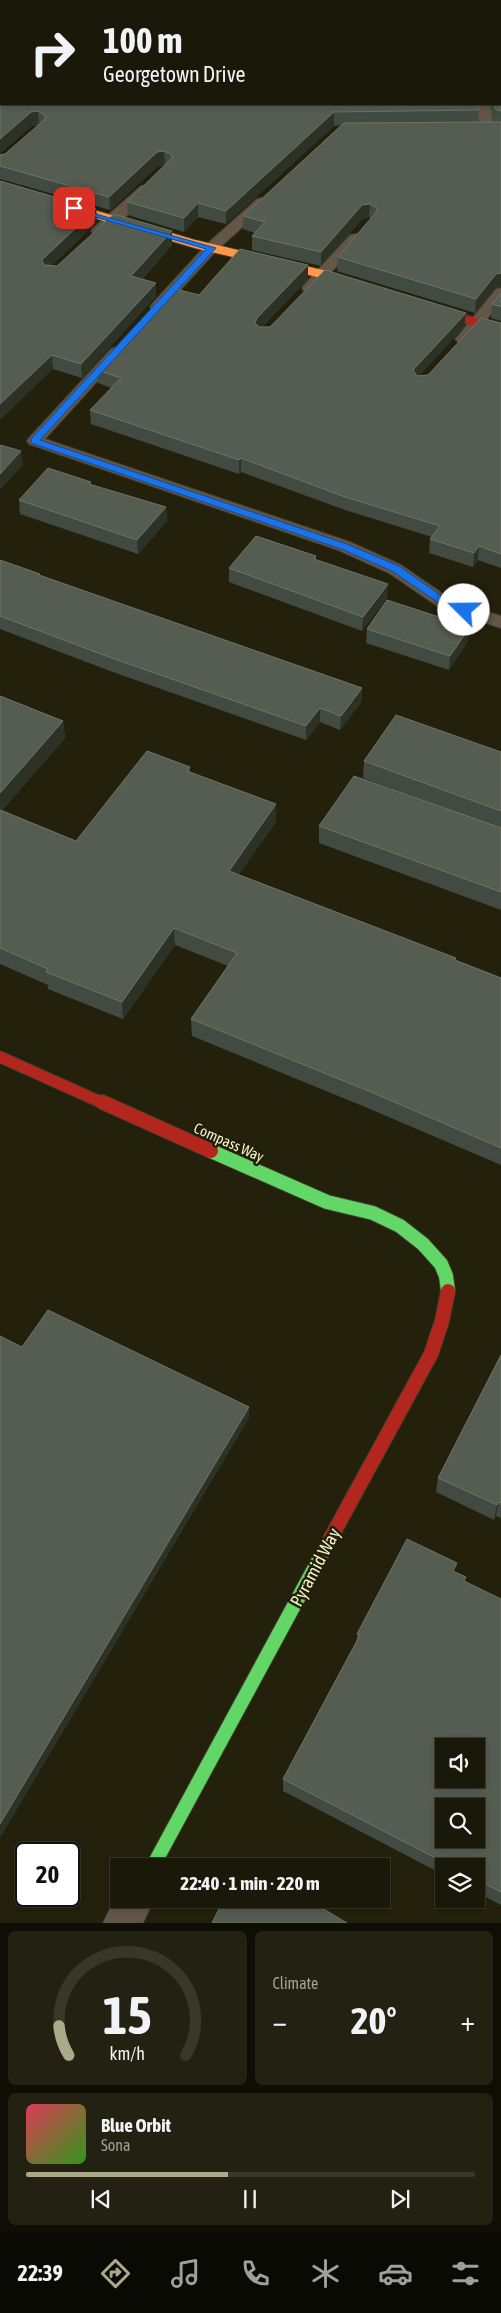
<!DOCTYPE html>
<html lang="en">
<head>
<meta charset="utf-8">
<style>
	:root { --surface:#1a1909; --page:#232212; --text:#f1f3f6; --muted:#9fa09c; --line:#38382a; --accent:#aca98a }
	body { margin:0; font-family:"Asap Condensed",sans-serif; background:var(--page); color:var(--text); height:100vh; display:flex; flex-direction:column; font-size:19px; white-space:nowrap }
	* { box-sizing:border-box; margin:0 }
	p { font-size:16px; color:var(--muted) }
	.icon { flex:none; width:28px; height:28px; fill:none; stroke:currentColor; stroke-width:2; stroke-linecap:round; stroke-linejoin:round }
	.map { position:relative; height:1923px; overflow:hidden }
	.side { display:flex; flex-direction:column; gap:8px; padding:8px; background:#0e0e05; flex:1 }
	.side>* { flex:none }
	.hud { position:absolute; left:0px; top:0px; width:501px; height:105px; box-shadow:0 2px 8px #0003,0 0 0 1px var(--line); background:#1a1909; color:var(--text); overflow:hidden }
	.fabs { position:absolute; left:435px; top:1738px; display:grid; gap:10px }
	.fabs a { display:grid; place-items:center; width:50px; height:50px; border-radius:0px; background:var(--surface); box-shadow:0 2px 8px #0003,0 0 0 1px var(--line); font-size:25px }
	.speed { position:absolute; left:15px; top:1842px; display:flex; gap:10px; font-size:25px; font-weight:700; text-align:center }
	.speed>* { display:grid; place-content:center; width:65px; height:65px; border-radius:50%; background:var(--surface); box-shadow:0 2px 8px #0003,0 0 0 1px var(--line); line-height:1 }
	.speed .limit { border:2px solid #111; border-radius:8px; background:#fff; color:#111 }
	.pin { position:absolute; display:grid; place-items:center; width:42px; height:42px; color:#fff; margin:-21px; border-radius:10px; box-shadow:0 2px 8px #0006 }
	.me { position:absolute; width:55px; margin:-28px; rotate:292deg; stroke-linejoin:round; filter:drop-shadow(0 0 4px #0008) }
	.turn { display:flex; align-items:center; gap:18px; height:105px; padding:0 20px; font-size:22px }
	.turn .icon { width:65px; height:65px; stroke-width:2.5 }
	.turn b { display:block; font-size:35px; line-height:42px }
	.big { font-size:38px; font-weight:700; line-height:1.1 }
	.side .widget { flex:1; display:flex; flex-direction:column; justify-content:center; gap:8px; min-width:0; padding:0 18px; border-radius:8px; background:var(--page) }
	.side .dial { align-items:center; gap:0 }
	.dial svg { height:130px; overflow:visible; fill:none; stroke:var(--line); stroke-width:7; stroke-linecap:round; text-anchor:middle }
	.dial text { fill:var(--text); stroke:none }
	.song { display:flex; align-items:center; gap:15px }
	.cover { width:60px; height:60px; border-radius:8px; background:linear-gradient(135deg,hsl(350 70% 55%),hsl(110 70% 35%)) }
	.played { height:5px; border-radius:2px; background:linear-gradient(90deg,var(--accent) 45%,var(--line) 45%) }
	.keys { display:flex; justify-content:space-around; direction:ltr }
	.heat { display:flex; justify-content:space-between; align-items:center; font-size:28px; direction:ltr }
	.side .tiles { flex:1; display:grid; gap:8px; grid-template-columns:1fr 1fr }
	.widget:last-child { grid-column:span 2 }
	.trip { position:absolute; left:110px; top:1858px; width:280px; height:50px; border-radius:0px; background:var(--surface); box-shadow:0 2px 8px #0003,0 0 0 1px var(--line); font-weight:700; line-height:50px; text-align:center }
	.tabs { display:flex; height:80px; justify-content:space-around; align-items:center; background:#0a0a04; color:var(--muted) }
	.tabs .icon { width:35px; height:35px }
	.tabs .active { color:var(--accent) }
	.tabs b { font-size:22px; color:var(--text) }
	.map>svg:first-child { display:block }
</style>
</head>
<body>
<div class="map">
<svg width="501" height="1923" viewBox="0 0 501 1923">
	<rect width="100%" height="100%" fill="#23210c"/>
	<g fill="none" stroke-linecap="round" stroke-linejoin="round">
		<g stroke="#3f3d29" stroke-width="2">
			<g id="lane">
				<path d="M 476,104 L 490,104 L 494,129 L 492,132 L 482,132 L 480,129 Z"/>
				<path d="M 146,185 L 153,189 C 144,201 107,237 93,234 L 91,231 L 93,228 L 141,186 Z"/>
				<path d="M 262,198 L 269,202 L 267,205 L 216,251 L 162,310 L 152,310 L 150,307 L 152,304 L 206,245 L 257,199 Z"/>
				<path d="M 355,234 L 360,235 L 362,238 L 360,241 L 314,291 L 304,291 L 302,288 L 304,285 L 350,235 Z"/>
				<path d="M 501,288 L 501,302 L 468,342 L 458,342 L 455,339 L 458,336 L 496,289 Z"/>
				<path d="M 116,347 L 124,352 L 121,355 L 45,439 L 350,542 L 401,565 L 452,600 L 501,616 L 501,628 L 440,608 L 389,573 L 338,550 L 29,444 L 27,441 L 29,438 L 111,349 Z"/>
			</g>
		</g>
		<g stroke="#3f3d29" stroke-width="2">
			<path id="street" d="M 119,1891 L 119,1899 L 154,1899 L 143,1923 L 103,1923 Z"/>
		</g>
		<g stroke="#3f3d29" stroke-width="10">
			<path id="fast-far1" d="M 229,1 L 289,0"/>
		</g>
		<g stroke="#3f3d29" stroke-width="16">
			<g id="fast">
				<path d="M 211,1151 L 327,1202 L 373,1213 L 400,1226 L 423,1244 L 441,1264 L 446,1276 L 448,1291"/>
				<path d="M 153,1866 L 322,1554"/>
			</g>
		</g>
		<g stroke="#3f3d29" stroke-width="10">
			<path id="slow" d="M 0,186 L 195,244 L 322,274 L 357,285"/>
		</g>
		<g stroke="#3f3d29" stroke-width="10">
			<path id="jam-far2" d="M 429,308 L 501,330"/>
		</g>
		<g stroke="#3f3d29" stroke-width="13">
			<path id="jam-far1" d="M 0,1057 L 105,1104"/>
		</g>
		<g stroke="#3f3d29" stroke-width="16">
			<g id="jam">
				<path d="M 102,1102 L 211,1151"/>
				<path d="M 322,1554 L 431,1354 L 442,1321 L 448,1291"/>
			</g>
		</g>
		<use href="#lane" fill="#645549" fill-rule="evenodd"/>
		<use href="#street" fill="#645549" fill-rule="evenodd"/>
		<use href="#fast-far1" stroke="#63d668" stroke-width="8"/>
		<use href="#fast" stroke="#63d668" stroke-width="14"/>
		<use href="#slow" stroke="#ff974d" stroke-width="8"/>
		<use href="#jam-far2" stroke="#b3261e" stroke-width="8"/>
		<use href="#jam-far1" stroke="#b3261e" stroke-width="11"/>
		<use href="#jam" stroke="#b3261e" stroke-width="14"/>
	</g>
	<g fill="#424b42">
		<path d="M 501,36 L 501,287 L 495,288 L 475,313 L 337,271 L 338,257 L 371,218 L 369,217 L 362,219 L 321,266 L 252,250 L 252,236 L 255,233 L 243,229 L 243,216 L 341,125 L 334,126 L 226,224 L 198,217 L 184,232 L 128,215 L 127,202 L 165,165 L 158,166 L 110,210 L 0,179 L 0,155 L 5,154 L 39,125 L 32,126 L 1,104 L 479,110 L 478,122 L 494,122 L 489,104 L 500,104 Z"/>
		<path d="M 0,181 L 96,209 L 97,222 L 51,266 L 57,266 L 172,231 L 172,245 L 142,279 L 156,283 L 156,296 L 82,378 L 53,369 Z"/>
		<path d="M 308,279 L 262,327 L 466,313 L 464,327 L 419,376 L 428,375 L 501,323 L 501,568 L 478,560 L 473,567 L 429,553 L 430,539 L 432,537 L 345,510 L 241,472 L 239,474 L 91,424 L 90,410 L 111,388 L 98,383 L 97,370 L 199,295 Z"/>
		<path d="M 501,293 L 501,321 L 491,318 L 492,304 Z"/>
		<path d="M 91,482 L 91,485 L 166,507 L 167,521 L 138,554 L 20,514 L 19,500 Z"/>
		<path d="M 316,556 L 316,560 L 387,598 L 362,631 L 229,582 L 229,568 Z"/>
		<path d="M 0,560 L 40,574 L 40,576 L 362,688 L 361,702 L 340,730 L 320,722 L 306,740 L 110,671 L 0,629 Z"/>
		<path d="M 367,629 L 468,641 L 449,670 L 366,643 Z"/>
		<path d="M 0,696 L 63,721 L 65,738 L 2,810 L 76,841 L 190,767 L 190,773 L 276,822 L 238,875 L 501,978 L 501,1165 L 370,1109 L 192,1036 L 191,1019 L 228,966 L 175,945 L 123,1019 L 48,989 L 48,985 L 0,964 Z"/>
		<path d="M 501,752 L 501,910 L 319,843 L 319,826 L 458,813 L 363,778 L 364,761 Z"/>
		<path d="M 501,1355 L 501,1518 L 496,1516 L 494,1520 L 436,1492 L 438,1478 Z"/>
		<path d="M 455,1572 L 466,1582 L 501,1599 L 501,1905 L 476,1892 L 476,1866 L 444,1866 L 444,1875 L 283,1791 L 283,1779 L 357,1641 L 357,1634 Z"/>
	</g>
	<g fill="#2d3226">
		<path d="M 38,111 L 39,124 L 32,126 L 0,154 L 0,139 L 31,112 Z"/>
		<path d="M 334,112 L 334,126 L 226,224 L 226,211 Z"/>
		<path d="M 164,151 L 165,164 L 158,166 L 110,210 L 109,197 L 157,152 Z"/>
		<path d="M 198,203 L 198,217 L 184,232 L 184,218 Z"/>
		<path d="M 370,204 L 369,217 L 362,219 L 321,266 L 321,252 L 362,205 Z"/>
		<path d="M 96,209 L 97,222 L 46,271 L 42,260 L 45,257 Z"/>
		<path d="M 172,231 L 172,245 L 132,289 L 131,276 Z"/>
		<path d="M 308,265 L 308,279 L 257,332 L 255,323 L 257,318 Z"/>
		<path d="M 501,273 L 501,287 L 495,288 L 475,313 L 476,299 L 496,274 Z"/>
		<path d="M 156,283 L 156,296 L 82,378 L 81,364 Z"/>
		<path d="M 466,313 L 464,327 L 412,384 L 413,370 Z"/>
		<path d="M 52,355 L 53,369 L 0,420 L 0,404 Z"/>
		<path d="M 21,451 L 23,465 L 0,490 L 0,474 Z"/>
		<path d="M 241,458 L 241,472 L 239,474 L 239,460 Z"/>
		<path d="M 166,507 L 167,521 L 138,554 L 137,540 Z"/>
		<path d="M 479,546 L 478,560 L 473,567 L 474,553 Z"/>
		<path d="M 388,584 L 387,598 L 362,631 L 363,617 Z"/>
		<path d="M 470,627 L 468,641 L 449,670 L 450,656 Z"/>
		<path d="M 362,688 L 361,702 L 340,730 L 341,716 Z"/>
		<path d="M 320,708 L 320,722 L 306,740 L 306,726 Z"/>
		<path d="M 63,721 L 65,738 L 0,813 L 0,793 Z"/>
		<path d="M 276,804 L 276,822 L 229,888 L 229,871 Z"/>
		<path d="M 174,928 L 175,945 L 123,1019 L 122,1002 Z"/>
		<path d="M 249,1407 L 249,1418 L 0,1838 L 0,1824 Z"/>
		<path d="M 499,1502 L 496,1516 L 494,1520 L 497,1505 Z"/>
	</g>
	<g fill="#555d52" stroke="#6e7465" fill-rule="evenodd">
		<path d="M 500,36 L 501,36 L 501,111 L 496,110 L 494,104 L 500,104 Z"/>
		<path d="M 0,78 L 1,78 L 1,104 L 478,104 L 479,110 L 334,112 L 226,211 L 198,203 L 184,218 L 127,202 L 172,158 L 172,155 L 164,151 L 157,152 L 109,197 L 0,166 L 0,155 L 5,154 L 43,121 L 46,116 L 38,111 L 31,112 L 0,139 Z"/>
		<path d="M 501,122 L 501,273 L 496,274 L 476,299 L 338,257 L 377,211 L 377,208 L 370,204 L 362,205 L 321,252 L 252,236 L 265,222 L 243,216 L 344,123 Z"/>
		<path d="M 0,181 L 96,209 L 45,257 L 42,260 L 44,265 L 57,266 L 114,214 L 172,231 L 131,276 L 156,283 L 81,364 L 52,355 L 0,404 Z"/>
		<path d="M 240,249 L 308,265 L 257,318 L 255,323 L 259,327 L 270,327 L 325,270 L 466,313 L 413,370 L 417,376 L 428,375 L 481,318 L 501,323 L 501,554 L 479,546 L 474,553 L 430,539 L 440,526 L 345,497 L 241,458 L 239,460 L 90,410 L 121,378 L 97,370 L 172,288 L 199,295 Z"/>
		<path d="M 501,293 L 501,307 L 492,304 Z"/>
		<path d="M 0,445 L 21,451 L 0,474 Z"/>
		<path d="M 48,468 L 91,482 L 89,484 L 166,507 L 137,540 L 19,500 Z"/>
		<path d="M 256,536 L 316,556 L 314,559 L 388,584 L 363,617 L 229,568 Z"/>
		<path d="M 0,560 L 40,574 L 39,575 L 362,688 L 341,716 L 320,708 L 306,726 L 109,657 L 0,616 Z"/>
		<path d="M 387,600 L 470,627 L 450,656 L 367,629 Z"/>
		<path d="M 0,696 L 63,721 L 0,793 Z"/>
		<path d="M 396,715 L 501,752 L 501,811 L 364,761 Z"/>
		<path d="M 147,751 L 190,767 L 187,771 L 276,804 L 229,871 L 456,958 L 455,960 L 501,978 L 501,1148 L 371,1092 L 191,1019 L 237,953 L 174,928 L 122,1002 L 46,972 L 48,969 L 0,948 L 0,810 L 76,841 Z"/>
		<path d="M 354,776 L 501,828 L 501,892 L 319,826 Z"/>
		<path d="M 48,1310 L 249,1407 L 0,1824 L 0,1336 L 22,1347 Z"/>
		<path d="M 501,1355 L 501,1503 L 499,1502 L 497,1505 L 438,1478 Z"/>
		<path d="M 407,1539 L 457,1563 L 453,1571 L 466,1577 L 464,1581 L 501,1599 L 501,1892 L 476,1879 L 476,1866 L 451,1866 L 283,1779 L 360,1635 L 357,1634 ZM 444,1746 L 476,1746 L 476,1779 L 444,1779 ZM 444,1806 L 476,1806 L 476,1839 L 444,1839 Z"/>
		<path d="M 245,1857 L 261,1866 L 240,1866 Z"/>
		<path d="M 224,1899 L 307,1899 L 347,1923 L 212,1923 Z"/>
	</g>
	<path fill="#1a73e8" stroke="#114b97" d="M 71,207 L 216,248 L 40,440 L 347,544 L 399,566 L 449,601 L 468,607 L 468,612 L 464,613 L 443,606 L 392,571 L 341,549 L 31,443 L 31,439 L 206,249 L 71,210 Z"/>
	<g text-anchor="middle" dominant-baseline="central" stroke-width="5" stroke-linejoin="round" paint-order="stroke">
		<g font-size="15" fill="#f5f2ce" stroke="#211f08">
			<text transform="translate(229 1142) rotate(24)">Compass Way</text>
		</g>
		<g font-size="18" fill="#f5f2ce" stroke="#211f08">
			<text transform="translate(315 1567) rotate(-62)">Pyramid Way</text>
		</g>
	</g>
</svg>
<div class="fabs">
<a><svg class="icon" aria-label="sound" viewBox="0 0 24 24"><path d="M4 9h4l5-4v14l-5-4H4zM17 9q2 3 0 6"/></svg></a>
<a><svg class="icon" aria-label="search" viewBox="0 0 24 24"><circle cx="10" cy="10" r="6"/><path d="M15 15l6 6"/></svg></a>
<a><svg class="icon" aria-label="layers" viewBox="0 0 24 24"><path d="M12 4l9 5-9 5-9-5zM3 14l9 5 9-5"/></svg></a>
</div>
<div class="speed"><div class="limit">20</div></div>
<div class="pin" style="left:74px;top:208px;background:#d93025"><svg class="icon" aria-label="arrive" viewBox="0 0 24 24"><path d="M6 21V4h12l-3 4 3 4H6"/></svg></div>
<svg class="me" style="left:464px;top:610px" viewBox="-20 -20 40 40"><circle r="19" fill="#fff"/><path d="M0-13L10 11 0 6-10 11z" fill="#1a73e8"/></svg>
<div class="trip">22:40 · 1 min · 220 m</div>
<div class="hud">
<div class="turn"><svg class="icon" aria-label="right" viewBox="0 0 24 24"><path d="M7 20v-9h11M14 6l5 5-5 5"/></svg><div><b>100 m</b>Georgetown Drive</div></div>
</div>
</div>
<section class="side">
<div class="tiles">
<div class="widget dial"><svg viewBox="0 0 100 80">
<path d="M14 69A42 42 0 1 1 86 69"/>
<path d="M14 69A42 42 0 0 1 8 51" stroke="#aca98a"/>
<text x="50" y="56" font-size="32" font-weight="700">15</text>
<text x="50" y="72" font-size="11">km/h</text>
</svg></div>
<div class="widget"><p>Climate</p>
<div class="heat"><a>−</a><b class="big">20°</b><a>+</a></div>
</div>
<div class="widget">
<div class="song"><i class="cover"></i><div><b>Blue Orbit</b><p>Sona</p></div></div>
<div class="played"></div>
<div class="keys"><svg class="icon" aria-label="previous" viewBox="0 0 24 24"><path d="M18 5L8 12l10 7zM5 5v14"/></svg><svg class="icon" aria-label="pause" viewBox="0 0 24 24"><path d="M8 5v14M16 5v14"/></svg><svg class="icon" aria-label="next" viewBox="0 0 24 24"><path d="M6 5l10 7-10 7zM19 5v14"/></svg></div>
</div>
</div>
</section>
<nav class="tabs">
<b>22:39</b>
<svg class="icon active" aria-label="directions" viewBox="0 0 24 24"><path d="M12 3l9 9-9 9-9-9zM9 14v-3h6M13 9l2 2-2 2"/></svg>
<svg class="icon" aria-label="music" viewBox="0 0 24 24"><path d="M9 18V5l10-2v13"/><circle cx="6" cy="18" r="3"/><circle cx="16" cy="16" r="3"/></svg>
<svg class="icon" aria-label="phone" viewBox="0 0 24 24"><path d="M5 4h4l2 5-3 2q2 4 5 5l2-3 5 2v4C11 20 4 13 5 4z"/></svg>
<svg class="icon" aria-label="climate" viewBox="0 0 24 24"><path d="M12 3v18M4 7l16 10M4 17L20 7"/></svg>
<svg class="icon" aria-label="car" viewBox="0 0 24 24"><path d="M5 17H2v-5l4-1 3-4h7l3 4 3 1v5h-3M9 17h6M6 11h13"/><circle cx="7" cy="17" r="2"/><circle cx="17" cy="17" r="2"/></svg>
<svg class="icon" aria-label="filters" viewBox="0 0 24 24"><path d="M4 7h16M4 17h16"/><circle cx="9" cy="7" r="2"/><circle cx="15" cy="17" r="2"/></svg>
</nav>
</body>
</html>
